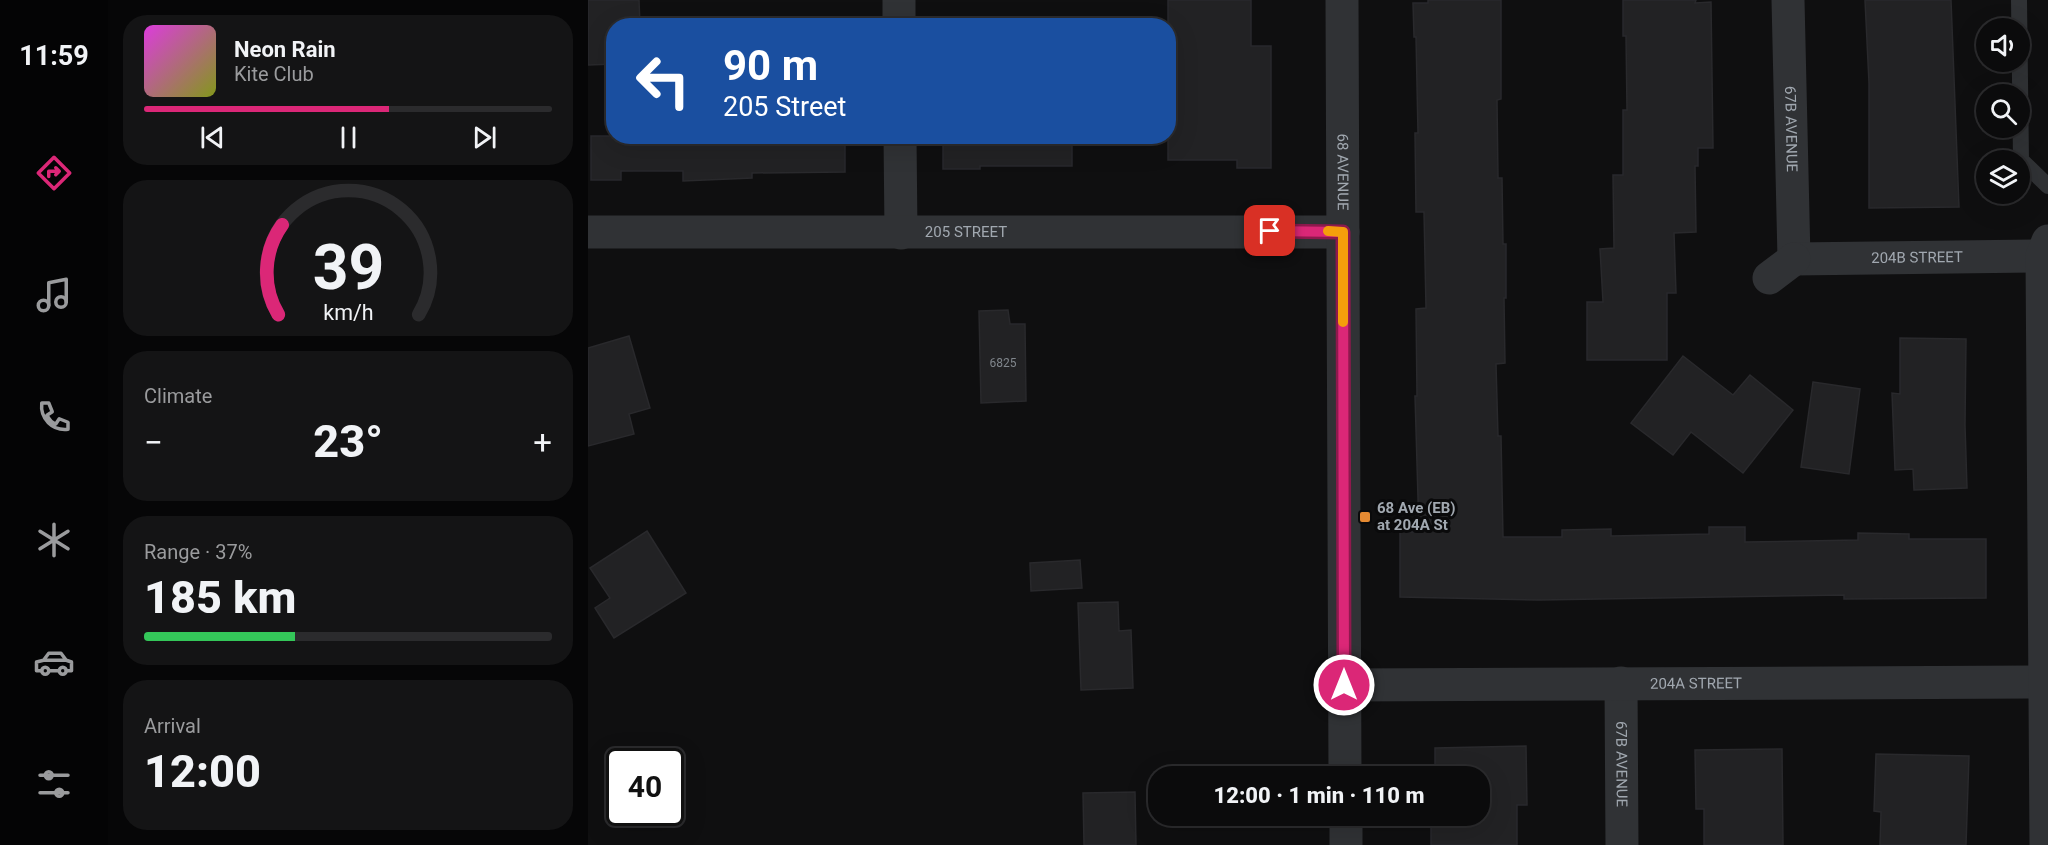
<!DOCTYPE html>
<html lang="en">
<head>
<meta charset="utf-8">
<style>
	:root { --surface:#0b0b0c; --page:#141415; --text:#f1f3f6; --muted:#9a9b9d; --line:#2b2b2d; --accent:#db2777 }
	body { margin:0; font-family:Roboto,sans-serif; background:var(--page); color:var(--text); height:100vh; display:flex; flex-direction:column; font-size:22px; white-space:nowrap }
	* { box-sizing:border-box; margin:0 }
	p { font-size:20px; color:var(--muted) }
	.icon { flex:none; width:33px; height:33px; fill:none; stroke:currentColor; stroke-width:2; stroke-linecap:round; stroke-linejoin:round }
	.map { position:relative; flex:1; overflow:hidden }
	.details { display:flex; flex-direction:column; gap:15px; padding:15px; background:#060607; width:480px }
	.details>* { flex:none }
	.guide { position:absolute; left:18px; top:18px; width:570px; height:126px; border-radius:24px; box-shadow:0 6px 24px #0002,0 0 0 2px var(--line); background:#1a4fa0; color:#fff; overflow:hidden }
	.controls { position:absolute; left:1388px; top:18px; display:grid; gap:12px }
	.controls a { display:grid; place-items:center; width:54px; height:54px; border-radius:50%; background:var(--surface); box-shadow:0 6px 24px #0002,0 0 0 2px var(--line); font-size:30px }
	.speed { position:absolute; left:18px; top:748px; display:flex; gap:12px; font-size:30px; font-weight:700; text-align:center }
	.speed>* { display:grid; place-content:center; width:78px; height:78px; border-radius:50%; background:var(--surface); box-shadow:0 6px 24px #0002,0 0 0 2px var(--line); line-height:1 }
	.speed .limit { border:3px solid #111; border-radius:9px; background:#fff; color:#111 }
	.pin { position:absolute; display:grid; place-items:center; width:51px; height:51px; color:#fff; margin:-26px; border-radius:12px; box-shadow:0 3px 9px #0006 }
	.me { position:absolute; width:66px; margin:-33px; rotate:0deg; stroke-linejoin:round; filter:drop-shadow(0 0 4px #0008) }
	.turn { display:flex; align-items:center; gap:21px; height:126px; padding:0 18px; font-size:27px }
	.turn .icon { width:78px; height:78px; stroke-width:2.5 }
	.turn b { display:block; font-size:42px; line-height:51px }
	.big { font-size:45px; font-weight:800; line-height:1.1 }
	.details .tile { flex:1; display:flex; flex-direction:column; justify-content:center; gap:9px; min-width:0; padding:0 21px; border-radius:24px; background:var(--page) }
	.details .dial { align-items:center; gap:0 }
	.dial svg { height:156px; overflow:visible; fill:none; stroke:var(--line); stroke-width:7; stroke-linecap:round; text-anchor:middle }
	.dial text { fill:var(--text); stroke:none }
	.song { display:flex; align-items:center; gap:18px }
	.cover { width:72px; height:72px; border-radius:9px; background:linear-gradient(135deg,hsl(300 70% 55%),hsl(70 70% 35%)) }
	.played { height:6px; border-radius:3px; background:linear-gradient(90deg,var(--accent) 60%,var(--line) 60%) }
	.keys { display:flex; justify-content:space-around; direction:ltr }
	.heat { display:flex; justify-content:space-between; align-items:center; font-size:33px; direction:ltr }
	.charge { height:9px; border-radius:4px; background:linear-gradient(90deg,#34c759 37%,var(--line) 0) }
	.trip { position:absolute; left:560px; top:766px; width:342px; height:60px; border-radius:24px; background:var(--surface); box-shadow:0 6px 24px #0002,0 0 0 2px var(--line); font-weight:800; line-height:60px; text-align:center }
	main { display:flex; flex:1; min-height:0 }
	.menu { display:flex; flex-direction:column; width:108px; justify-content:space-around; align-items:center; background:#040405; color:var(--muted) }
	.menu .icon { width:42px; height:42px }
	.menu .selected { color:var(--accent) }
	.menu b { font-size:27px; color:var(--text) }
	.map>svg:first-child { display:block }
</style>
</head>
<body>
<main>
<nav class="menu">
<b>11:59</b>
<svg class="icon selected" aria-label="directions" viewBox="0 0 24 24"><path d="M12 3l9 9-9 9-9-9zM9 14v-3h6M13 9l2 2-2 2"/></svg>
<svg class="icon" aria-label="music" viewBox="0 0 24 24"><path d="M9 18V5l10-2v13"/><circle cx="6" cy="18" r="3"/><circle cx="16" cy="16" r="3"/></svg>
<svg class="icon" aria-label="phone" viewBox="0 0 24 24"><path d="M5 4h4l2 5-3 2q2 4 5 5l2-3 5 2v4C11 20 4 13 5 4z"/></svg>
<svg class="icon" aria-label="climate" viewBox="0 0 24 24"><path d="M12 3v18M4 7l16 10M4 17L20 7"/></svg>
<svg class="icon" aria-label="car" viewBox="0 0 24 24"><path d="M5 17H2v-5l4-1 3-4h7l3 4 3 1v5h-3M9 17h6M6 11h13"/><circle cx="7" cy="17" r="2"/><circle cx="17" cy="17" r="2"/></svg>
<svg class="icon" aria-label="filters" viewBox="0 0 24 24"><path d="M4 7h16M4 17h16"/><circle cx="9" cy="7" r="2"/><circle cx="15" cy="17" r="2"/></svg>
</nav>
<section class="details">
<div class="tile">
<div class="song"><i class="cover"></i><div><b>Neon Rain</b><p>Kite Club</p></div></div>
<div class="played"></div>
<div class="keys"><svg class="icon" aria-label="previous" viewBox="0 0 24 24"><path d="M18 5L8 12l10 7zM5 5v14"/></svg><svg class="icon" aria-label="pause" viewBox="0 0 24 24"><path d="M8 5v14M16 5v14"/></svg><svg class="icon" aria-label="next" viewBox="0 0 24 24"><path d="M6 5l10 7-10 7zM19 5v14"/></svg></div>
</div>
<div class="tile dial"><svg viewBox="0 0 100 80">
<path d="M14 69A42 42 0 1 1 86 69"/>
<path d="M14 69A42 42 0 0 1 16 23" stroke="#db2777"/>
<text x="50" y="56" font-size="32" font-weight="700">39</text>
<text x="50" y="72" font-size="11">km/h</text>
</svg></div>
<div class="tile"><p>Climate</p>
<div class="heat"><a>−</a><b class="big">23°</b><a>+</a></div>
</div>
<div class="tile"><p>Range · 37%</p><b class="big">185 km</b><div class="charge"></div></div>
<div class="tile"><p>Arrival</p><b class="big">12:00</b></div>
</section>
<div class="map">
<svg width="1460" height="845" viewBox="0 0 1460 845">
	<rect width="100%" height="100%" fill="#0f0f10"/>
	<g fill="#222224" stroke="#29292c" stroke-width="1.5">
		<path d="M 0,0 L 51,0 L 52,26 L 26,26 L 26,64 L 0,65 Z"/>
		<path d="M 580,0 L 663,0 L 663,46 L 683,46 L 683,168 L 649,168 L 649,160 L 580,160 Z"/>
		<path d="M 840,0 L 913,0 L 913,99 L 909,100 L 910,178 L 914,178 L 915,244 L 918,244 L 918,298 L 916,298 L 917,363 L 908,364 L 910,436 L 913,436 L 915,537 L 974,537 L 974,530 L 1023,529 L 1023,536 L 1121,534 L 1121,527 L 1157,527 L 1157,542 L 1270,540 L 1270,533 L 1321,534 L 1321,539 L 1398,539 L 1398,598 L 1256,599 L 1256,595 L 951,600 L 812,597 L 812,532 L 831,532 L 827,396 L 829,396 L 828,309 L 838,308 L 836,212 L 828,212 L 827,133 L 830,133 L 828,37 L 826,37 L 825,3 L 840,3 Z"/>
		<path d="M 1035,0 L 1108,0 L 1107,3 L 1123,2 L 1125,148 L 1110,148 L 1110,166 L 1107,166 L 1108,232 L 1086,233 L 1088,293 L 1079,293 L 1079,360 L 999,360 L 999,302 L 1015,302 L 1012,249 L 1026,248 L 1025,175 L 1035,175 L 1035,110 L 1039,110 L 1038,36 L 1035,36 Z"/>
		<path d="M 1277,0 L 1363,0 L 1371,207 L 1281,208 L 1281,83 Z"/>
		<path d="M 3,136 L 257,136 L 257,172 L 164,173 L 164,178 L 95,181 L 95,171 L 33,171 L 33,180 L 3,180 Z"/>
		<path d="M 355,136 L 484,136 L 484,166 L 392,166 L 392,169 L 355,169 Z"/>
		<path d="M 420,310 L 422,324 L 437,324 L 438,401 L 393,403 L 391,311 Z"/>
		<path d="M 41,336 L 62,408 L 41,414 L 46,434 L 0,446 L 0,348 Z"/>
		<path d="M 1312,338 L 1378,339 L 1377,425 L 1379,488 L 1326,490 L 1325,469 L 1307,470 L 1304,393 L 1312,394 Z"/>
		<path d="M 1095,356 L 1145,395 L 1162,375 L 1205,410 L 1155,473 L 1103,432 L 1085,455 L 1043,423 Z"/>
		<path d="M 1225,382 L 1272,389 L 1261,474 L 1213,467 Z"/>
		<path d="M 59,531 L 98,593 L 26,638 L 7,608 L 22,598 L 2,568 Z"/>
		<path d="M 492,560 L 494,588 L 443,591 L 442,563 Z"/>
		<path d="M 530,602 L 531,631 L 543,630 L 545,688 L 493,690 L 490,603 Z"/>
		<path d="M 938,746 L 939,805 L 929,805 L 929,845 L 843,845 L 843,818 L 891,816 L 891,777 L 847,777 L 847,748 Z"/>
		<path d="M 1194,749 L 1195,845 L 1116,845 L 1116,809 L 1108,809 L 1107,750 Z"/>
		<path d="M 1288,754 L 1381,756 L 1378,845 L 1292,845 L 1293,812 L 1286,811 Z"/>
		<path d="M 547,792 L 548,845 L 496,845 L 495,793 Z"/>
	</g>
	<g fill="none" stroke-linecap="round" stroke-linejoin="round">
		<path stroke="#303235" stroke-width="16" d="M 1431,0 L 1433,160 L 1460,186"/>
		<g stroke="#303235" stroke-width="33">
			<path d="M 311,0 L 311,26"/>
			<path id="s1" d="M 1200,0 L 1206,259"/>
			<path d="M 312,136 L 313,233"/>
			<path id="s2" d="M 0,232 L 755,232"/>
			<path id="s3" d="M 1206,259 L 1454,256"/>
			<path d="M 1181,278 L 1206,259"/>
			<path id="s4" d="M 1033,683 L 1034,845"/>
			<path id="s5" d="M 757,685 L 1458,682"/>
			<path d="M 1458,845 L 1454,256 L 1460,241"/>
		</g>
		<g stroke="#303235" stroke-width="33">
			<path id="s6" d="M 754,0 L 757,777"/>
			<path d="M 758,816 L 758,845"/>
		</g>
	</g>
	<g fill="none" stroke-linecap="round" stroke-linejoin="round">
		<g stroke="#8e194d" stroke-width="15">
			<path id="route" d="M 682,231 L 755,232 L 756,685"/>
		</g>
		<use href="#route" stroke="#db2777" stroke-width="10"/>
		<path stroke="#f59e0b" stroke-width="10" d="M 740,231 L 755,232 L 755,322"/>
	</g>
	<rect fill="#e58a32" stroke="#0a0a0b" stroke-width="2" x="771" y="511" width="12" height="12" rx="3"/>
	<g text-anchor="middle" dominant-baseline="central" stroke-width="6" stroke-linejoin="round" paint-order="stroke">
		<g font-size="12" fill="#80868c">
			<text x="415" y="363">6825</text>
		</g>
		<g font-size="15" fill="#a1a8b0" stroke="#0a0a0b">
			<text stroke="none"><textPath href="#s1" startOffset="129">67B AVENUE</textPath></text>
			<text stroke="none"><textPath href="#s6" startOffset="172">68 AVENUE</textPath></text>
			<text stroke="none"><textPath href="#s2" startOffset="378">205 STREET</textPath></text>
			<text stroke="none"><textPath href="#s3" startOffset="123">204B STREET</textPath></text>
			<text stroke="none"><textPath href="#s5" startOffset="351">204A STREET</textPath></text>
			<text stroke="none"><textPath href="#s4" startOffset="81">67B AVENUE</textPath></text>
		</g>
		<g font-size="15" font-weight="bold" fill="#a1a8b0" stroke="#0a0a0b" text-anchor="start">
			<text x="789" y="508">68 Ave (EB)<tspan x="789" dy="17">at 204A St</tspan></text>
		</g>
	</g>
</svg>
<div class="controls">
<a><svg class="icon" aria-label="sound" viewBox="0 0 24 24"><path d="M4 9h4l5-4v14l-5-4H4zM17 9q2 3 0 6"/></svg></a>
<a><svg class="icon" aria-label="search" viewBox="0 0 24 24"><circle cx="10" cy="10" r="6"/><path d="M15 15l6 6"/></svg></a>
<a><svg class="icon" aria-label="layers" viewBox="0 0 24 24"><path d="M12 4l9 5-9 5-9-5zM3 14l9 5 9-5"/></svg></a>
</div>
<div class="speed"><div class="limit">40</div></div>
<div class="pin" style="left:682px;top:231px;background:#d93025"><svg class="icon" aria-label="arrive" viewBox="0 0 24 24"><path d="M6 21V4h12l-3 4 3 4H6"/></svg></div>
<svg class="me" style="left:756px;top:685px" viewBox="-20 -20 40 40"><circle r="17" fill="#db2777" stroke="#fff" stroke-width="3"/><path d="M0-11L8 9 0 5-8 9z" fill="#fff"/></svg>
<div class="trip">12:00 · 1 min · 110 m</div>
<div class="guide">
<div class="turn"><svg class="icon" aria-label="left" viewBox="0 0 24 24"><path d="M17 20v-9H6M10 6l-5 5 5 5"/></svg><div><b>90 m</b>205 Street</div></div>
</div>
</div>
</main>
</body>
</html>
